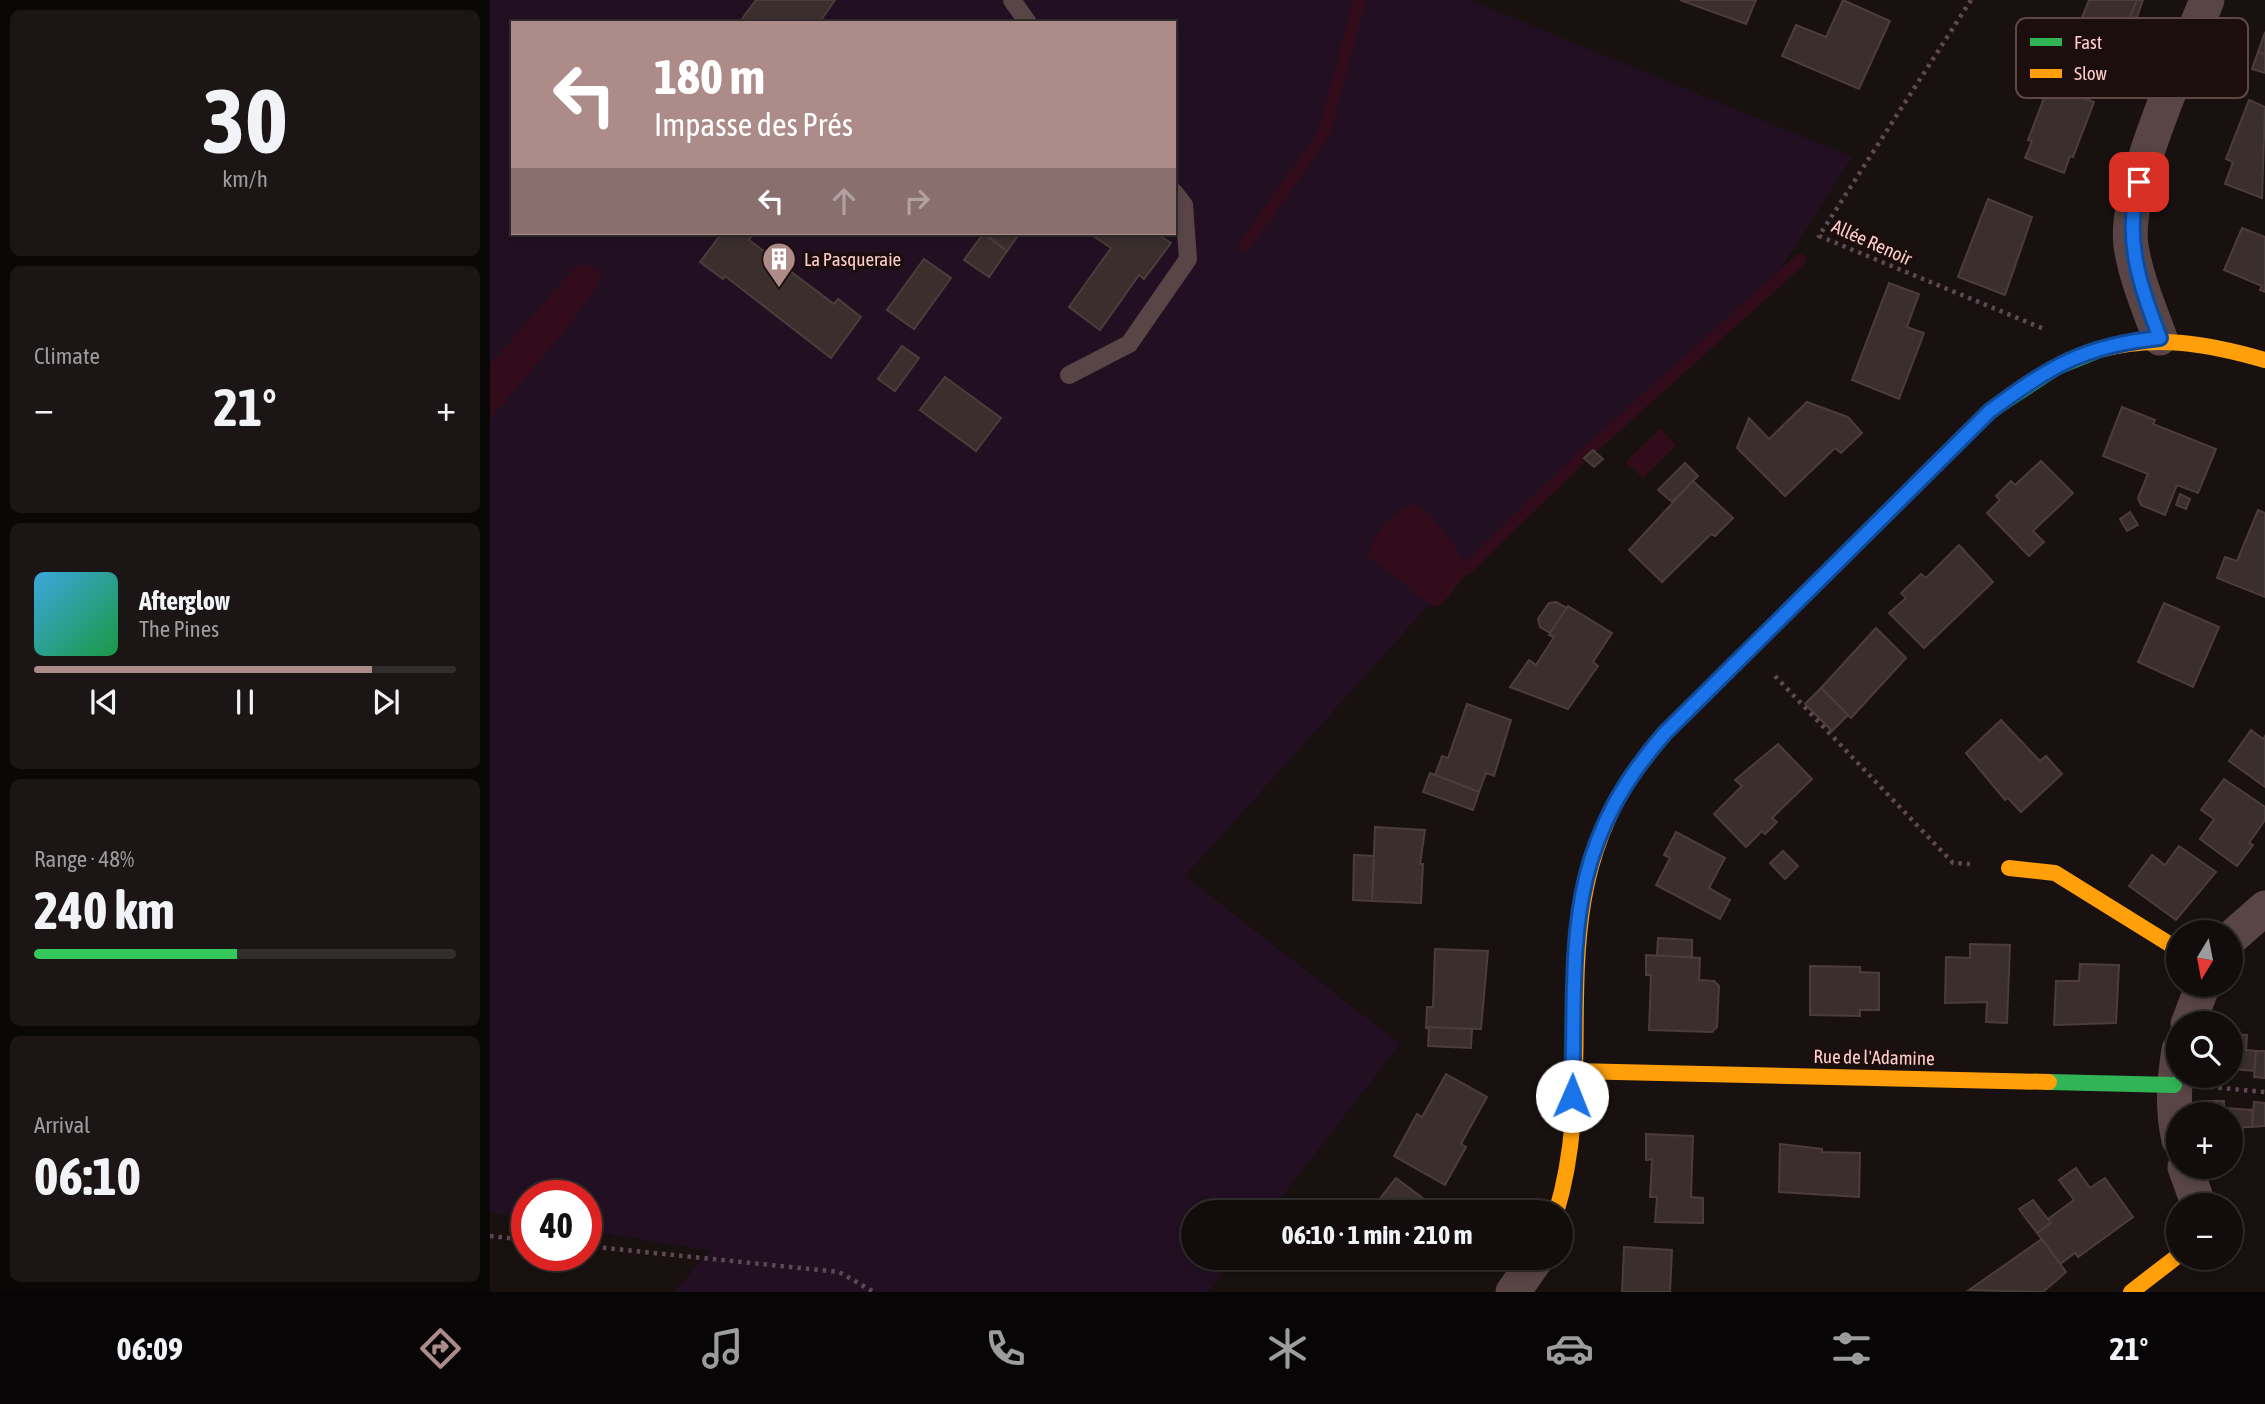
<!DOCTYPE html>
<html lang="en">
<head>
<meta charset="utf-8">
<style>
	:root { --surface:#120d0c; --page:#1b1615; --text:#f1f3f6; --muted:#9c9c9d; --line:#312d2d; --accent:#ac8b89 }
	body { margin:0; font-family:"Asap Condensed",sans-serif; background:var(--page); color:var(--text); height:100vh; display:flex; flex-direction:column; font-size:26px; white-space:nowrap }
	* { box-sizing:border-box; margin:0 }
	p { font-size:23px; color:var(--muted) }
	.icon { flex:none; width:38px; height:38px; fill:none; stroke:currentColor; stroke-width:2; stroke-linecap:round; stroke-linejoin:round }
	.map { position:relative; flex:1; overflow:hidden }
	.details { display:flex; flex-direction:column; gap:10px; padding:10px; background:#0a0707; width:490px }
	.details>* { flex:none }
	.hud { position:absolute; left:21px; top:21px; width:665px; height:214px; border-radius:0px; box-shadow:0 4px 10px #0003,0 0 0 2px var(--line); background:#ac8b89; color:#fff; overflow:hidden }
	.needle { width:46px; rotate:190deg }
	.tools { position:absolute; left:1676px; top:920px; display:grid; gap:14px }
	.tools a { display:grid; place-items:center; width:77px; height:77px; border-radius:50%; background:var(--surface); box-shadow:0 4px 10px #0003,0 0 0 2px var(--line); font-size:35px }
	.speed { position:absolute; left:21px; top:1180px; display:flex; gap:14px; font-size:35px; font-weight:700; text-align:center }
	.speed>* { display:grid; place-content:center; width:91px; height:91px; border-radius:50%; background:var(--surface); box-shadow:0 4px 10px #0003,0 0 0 2px var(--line); line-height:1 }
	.speed .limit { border:10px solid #d22; background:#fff; color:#111 }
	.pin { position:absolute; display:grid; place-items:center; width:60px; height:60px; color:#fff; margin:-30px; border-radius:14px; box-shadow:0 4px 10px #0006 }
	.me { position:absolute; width:77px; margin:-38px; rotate:1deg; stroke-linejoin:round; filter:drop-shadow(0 0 5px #0008) }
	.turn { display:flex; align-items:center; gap:24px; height:147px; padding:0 28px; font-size:32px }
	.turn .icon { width:91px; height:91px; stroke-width:2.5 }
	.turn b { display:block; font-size:49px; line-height:60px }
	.lanes { display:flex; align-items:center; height:66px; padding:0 28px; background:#0003; justify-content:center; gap:35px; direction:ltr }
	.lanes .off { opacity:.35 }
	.big { font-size:52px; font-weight:700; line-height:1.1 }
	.details .card { flex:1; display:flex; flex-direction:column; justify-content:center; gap:10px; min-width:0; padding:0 24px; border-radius:10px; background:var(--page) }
	.details .dial { align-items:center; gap:0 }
	.dial b { font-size:91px; line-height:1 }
	.song { display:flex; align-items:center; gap:21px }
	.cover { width:84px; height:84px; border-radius:10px; background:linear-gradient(135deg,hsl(200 70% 55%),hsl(140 70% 35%)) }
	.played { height:7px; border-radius:4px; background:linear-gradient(90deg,var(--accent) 80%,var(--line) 80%) }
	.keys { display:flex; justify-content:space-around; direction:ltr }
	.heat { display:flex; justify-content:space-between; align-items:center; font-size:38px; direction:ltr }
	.charge { height:10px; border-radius:5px; background:linear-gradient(90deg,#34c759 48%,var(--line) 0) }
	.trip { position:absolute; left:691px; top:1200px; width:392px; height:70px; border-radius:35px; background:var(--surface); box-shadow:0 4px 10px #0003,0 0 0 2px var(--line); font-weight:700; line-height:70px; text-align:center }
	.dock { display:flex; height:112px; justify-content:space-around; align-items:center; background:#070505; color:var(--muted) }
	.dock .icon { width:49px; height:49px }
	.dock .active { color:var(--accent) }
	.dock b { font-size:32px; color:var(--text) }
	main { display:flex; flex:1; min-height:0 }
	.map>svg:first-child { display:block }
</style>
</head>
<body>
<main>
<section class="details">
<div class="card dial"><b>30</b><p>km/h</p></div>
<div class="card"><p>Climate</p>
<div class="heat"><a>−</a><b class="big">21°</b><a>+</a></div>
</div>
<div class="card">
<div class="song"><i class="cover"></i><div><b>Afterglow</b><p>The Pines</p></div></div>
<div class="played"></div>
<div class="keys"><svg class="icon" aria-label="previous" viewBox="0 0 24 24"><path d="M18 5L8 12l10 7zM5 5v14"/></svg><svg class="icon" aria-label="pause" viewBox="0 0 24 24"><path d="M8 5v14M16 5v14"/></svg><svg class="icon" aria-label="next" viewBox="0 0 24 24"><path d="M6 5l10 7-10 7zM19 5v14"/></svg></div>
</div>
<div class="card"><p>Range · 48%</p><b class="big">240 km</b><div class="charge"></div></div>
<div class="card"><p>Arrival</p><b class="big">06:10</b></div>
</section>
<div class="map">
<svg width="1775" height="1292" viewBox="0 0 1775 1292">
	<rect width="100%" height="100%" fill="#181110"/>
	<path fill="#221022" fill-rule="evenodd" d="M 0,0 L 979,0 L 1362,157 L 1276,292 L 961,580 L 695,876 L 910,1044 L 779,1213 L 704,1213 L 704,1258 L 744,1258 L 718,1292 L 184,1292 L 220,1251 L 96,1230 L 96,1195 L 37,1195 L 37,1219 L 0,1213 ZM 23,23 L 684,23 L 684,233 L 23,233 Z"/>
	<g fill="#330c1b">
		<path d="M 87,265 L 100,265 L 109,273 L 109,284 L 72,334 L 0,419 L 0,365 Z"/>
		<path d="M 1170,429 L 1186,445 L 1153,478 L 1136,462 Z"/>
		<path d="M 926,504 C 948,521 967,546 978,572 L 953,603 L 944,607 L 878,556 C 883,534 904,509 926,504 Z"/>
	</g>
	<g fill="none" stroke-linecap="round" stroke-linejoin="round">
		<g stroke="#330c1b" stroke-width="12">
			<path d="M 755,246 L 834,133 L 870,0"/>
			<path d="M 976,569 L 1092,457 L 1310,260"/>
		</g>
	</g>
	<g fill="#3a2f2c" stroke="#4c3c3a" stroke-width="2">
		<path d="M 266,0 L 345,0 L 329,23 L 249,23 Z"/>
		<path d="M 1190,0 L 1266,0 L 1256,24 Z"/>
		<path d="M 1353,0 L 1400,21 L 1369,89 L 1292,56 L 1306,25 L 1336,37 Z"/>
		<path d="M 1599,0 L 1647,0 L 1631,42 L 1626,39 L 1614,80 L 1576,66 L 1594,27 L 1589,25 Z"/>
		<path d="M 1647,0 L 1653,0 L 1644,25 L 1638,23 Z"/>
		<path d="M 1775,32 L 1775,55 L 1768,52 Z"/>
		<path d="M 1768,52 L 1775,55 L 1775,73 L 1762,69 Z"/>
		<path d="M 1559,85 L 1604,102 L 1583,157 L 1580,156 L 1574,173 L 1535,158 L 1542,141 L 1538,140 Z"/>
		<path d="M 1759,100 L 1775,107 L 1772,198 L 1735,184 L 1743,162 L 1736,159 Z"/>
		<path d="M 1498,199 L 1542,217 L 1515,295 L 1468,277 Z"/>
		<path d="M 1752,228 L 1775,237 L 1775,292 L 1770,290 L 1772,286 L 1734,270 Z"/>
		<path d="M 232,233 L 255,233 L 261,237 L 259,240 L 344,304 L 348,299 L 371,317 L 341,358 L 235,276 L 233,279 L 210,262 Z"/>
		<path d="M 494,233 L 530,233 L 517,251 Z"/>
		<path d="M 599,233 L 666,233 L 681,243 L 654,279 L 649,275 L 610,330 L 579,307 L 621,248 Z"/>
		<path d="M 493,234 L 517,251 L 499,277 L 474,260 Z"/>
		<path d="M 434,259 L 461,278 L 424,329 L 397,310 Z"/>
		<path d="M 1399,283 L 1429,294 L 1417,327 L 1434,333 L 1409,399 L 1362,380 Z"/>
		<path d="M 412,346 L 429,358 L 405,391 L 388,379 Z"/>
		<path d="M 455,377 L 511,418 L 486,451 L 430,410 Z"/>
		<path d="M 1317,402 L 1358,417 L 1372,433 L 1351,453 L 1345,448 L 1295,496 L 1247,448 L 1259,418 L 1279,439 Z"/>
		<path d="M 1632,407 L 1665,420 L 1663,424 L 1726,449 L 1708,493 L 1687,485 L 1675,515 L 1651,505 L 1648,498 L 1658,474 L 1613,456 Z"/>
		<path d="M 1103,450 L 1113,459 L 1104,467 L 1094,458 Z"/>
		<path d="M 1551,461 L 1583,493 L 1543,531 L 1554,542 L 1539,556 L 1497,513 L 1510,500 L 1506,496 L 1521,481 L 1525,485 Z"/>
		<path d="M 1195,463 L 1208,476 L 1182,502 L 1168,490 Z"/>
		<path d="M 1203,481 L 1243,518 L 1225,536 L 1221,534 L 1172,582 L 1139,550 Z"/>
		<path d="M 1690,494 L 1700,499 L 1696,509 L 1686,505 Z"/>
		<path d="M 1768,510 L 1775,513 L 1775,597 L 1727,578 L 1735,557 L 1747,561 Z"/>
		<path d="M 1640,512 L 1648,525 L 1637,531 L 1630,519 Z"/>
		<path d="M 1469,545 L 1503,582 L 1434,648 L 1399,613 L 1416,598 L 1411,593 L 1431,574 L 1436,578 Z"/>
		<path d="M 1066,602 L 1077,608 L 1060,633 L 1050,627 L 1048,619 L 1059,603 Z"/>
		<path d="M 1674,603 L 1729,627 L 1703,687 L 1648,662 Z"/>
		<path d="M 1078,606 L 1122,633 L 1103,662 L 1108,666 L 1078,709 L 1020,687 L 1039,660 L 1046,665 L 1064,637 L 1059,635 Z"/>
		<path d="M 1386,628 L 1416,658 L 1361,718 L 1331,688 Z"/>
		<path d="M 1331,688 L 1358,715 L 1342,731 L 1315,704 Z"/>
		<path d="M 977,704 L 1021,720 L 1004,776 L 996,773 L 989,792 L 945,775 L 952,756 L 958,758 Z"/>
		<path d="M 1511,720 L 1550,761 L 1556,756 L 1572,774 L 1531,812 L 1518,798 L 1515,800 L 1476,753 Z"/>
		<path d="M 1761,730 L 1773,739 L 1775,736 L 1775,787 L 1739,761 Z"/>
		<path d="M 1288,744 L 1322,779 L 1282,818 L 1287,822 L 1275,834 L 1272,831 L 1256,847 L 1224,814 L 1252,786 L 1245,780 Z"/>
		<path d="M 940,773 L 989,792 L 983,810 L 933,792 Z"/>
		<path d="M 1734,779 L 1775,807 L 1775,820 L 1759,843 L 1763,845 L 1747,866 L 1710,839 L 1724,819 L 1711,810 Z"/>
		<path d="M 885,827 L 935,830 L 930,864 L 933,864 L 931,903 L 882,901 Z"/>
		<path d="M 1186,832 L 1235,858 L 1219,888 L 1240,900 L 1230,919 L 1166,885 L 1180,858 L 1174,855 Z"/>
		<path d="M 1689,846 L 1726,872 L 1686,920 L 1639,886 L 1662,855 L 1675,865 Z"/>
		<path d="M 1293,851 L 1308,866 L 1295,879 L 1280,863 Z"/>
		<path d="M 864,855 L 884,856 L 882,901 L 863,900 Z"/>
		<path d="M 1168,938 L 1202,940 L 1202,957 L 1167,956 Z"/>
		<path d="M 1480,944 L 1520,945 L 1517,1023 L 1496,1022 L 1497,1002 L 1455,1003 L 1456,957 L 1480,958 Z"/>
		<path d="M 945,949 L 998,951 L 991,1029 L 936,1028 L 937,1007 L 943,1007 Z"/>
		<path d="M 1156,955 L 1210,958 L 1209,980 L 1224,981 L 1229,986 L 1227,1027 L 1222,1032 L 1159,1030 L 1161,975 L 1156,975 Z"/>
		<path d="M 1590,964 L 1629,965 L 1626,1023 L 1564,1025 L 1566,981 L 1589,981 Z"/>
		<path d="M 1320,966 L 1370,967 L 1370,972 L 1389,973 L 1389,1010 L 1370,1010 L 1370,1016 L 1320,1015 Z"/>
		<path d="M 939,1027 L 982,1029 L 981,1048 L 938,1046 Z"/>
		<path d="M 1741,1034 L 1757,1035 L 1756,1050 L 1766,1051 L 1765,1071 L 1741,1069 Z"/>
		<path d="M 1766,1051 L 1775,1051 L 1775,1078 L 1764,1077 Z"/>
		<path d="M 956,1074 L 997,1097 L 971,1144 L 976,1147 L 955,1185 L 904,1156 L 927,1114 L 932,1117 Z"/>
		<path d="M 1714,1101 L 1734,1101 L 1734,1108 L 1763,1110 L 1762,1127 L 1753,1127 L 1753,1147 L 1741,1147 L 1741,1115 L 1713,1115 Z"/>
		<path d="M 1764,1102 L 1775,1103 L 1775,1126 L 1762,1127 Z"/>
		<path d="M 1156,1134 L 1203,1136 L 1201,1197 L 1213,1198 L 1213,1223 L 1165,1222 L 1167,1197 L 1160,1197 L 1162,1159 L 1156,1160 Z"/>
		<path d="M 1290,1144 L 1332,1149 L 1332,1152 L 1370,1153 L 1369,1197 L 1289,1192 Z"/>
		<path d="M 1586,1168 L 1600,1188 L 1615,1178 L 1643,1217 L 1588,1257 L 1585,1253 L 1570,1264 L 1547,1233 L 1561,1223 L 1558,1219 L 1584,1200 L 1569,1180 Z"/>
		<path d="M 906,1178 L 947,1209 L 944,1213 L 879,1213 Z"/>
		<path d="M 1543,1200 L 1561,1223 L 1547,1233 L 1529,1209 Z"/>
		<path d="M 1552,1239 L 1576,1272 L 1553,1292 L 1479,1290 Z"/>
		<path d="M 1134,1247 L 1182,1250 L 1180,1292 L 1132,1292 Z"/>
		<path d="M 890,1258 L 909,1258 L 902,1268 Z"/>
	</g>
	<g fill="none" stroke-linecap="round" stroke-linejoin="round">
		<g stroke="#604755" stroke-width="4.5" stroke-dasharray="3.5 5" stroke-linecap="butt">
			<path d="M 1481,0 L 1329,236 L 1554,329"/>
			<path d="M 1285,676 L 1463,863 L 1480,864"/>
			<path d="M 1720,1087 L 1775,1092"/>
			<path d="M 0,1236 L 37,1240"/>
			<path d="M 96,1246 L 349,1272 L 384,1292"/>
		</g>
		<g stroke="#594545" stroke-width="18">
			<path d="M 522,0 L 538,23"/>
			<path d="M 579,375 L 639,344 L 698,259 L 694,205 L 684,192"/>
		</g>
		<g stroke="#594545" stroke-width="35">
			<path d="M 1670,338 C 1659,308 1646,278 1641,246 C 1633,187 1694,58 1717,0"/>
			<path d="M 1741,938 L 1775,908"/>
			<path d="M 1698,1024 L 1713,985"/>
			<path d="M 1689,1050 C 1684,1081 1682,1109 1689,1140"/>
			<path d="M 1695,1167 L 1709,1206"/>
			<path d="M 1023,1292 L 1047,1258"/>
		</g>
		<g stroke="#30b455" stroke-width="16">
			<path d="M 1143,774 L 1175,733 L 1500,411 L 1567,367 L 1609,350"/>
			<path d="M 1559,1082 L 1684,1085"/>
		</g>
		<g stroke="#ff9f0a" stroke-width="16">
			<path d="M 1609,350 C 1666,334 1719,344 1775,360"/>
			<path d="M 1519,868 L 1565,873 L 1689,950"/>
			<path d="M 1083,1071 L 1559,1082"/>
			<path d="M 1066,1213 C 1112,1064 1048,915 1143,774"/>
			<path d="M 1641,1292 L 1689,1255"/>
		</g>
	</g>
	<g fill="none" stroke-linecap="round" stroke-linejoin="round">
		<g stroke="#114b97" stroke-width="18">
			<path id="route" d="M 1082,1096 C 1087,948 1069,854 1175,733 L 1500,411 C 1559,367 1595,345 1670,338 C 1650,285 1633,239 1649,182"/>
		</g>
		<use href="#route" stroke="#1a73e8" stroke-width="12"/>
	</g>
	<defs>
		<g id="building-pin" transform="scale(1.75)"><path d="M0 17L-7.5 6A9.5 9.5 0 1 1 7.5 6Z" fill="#ac8b89" stroke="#1b0e0c"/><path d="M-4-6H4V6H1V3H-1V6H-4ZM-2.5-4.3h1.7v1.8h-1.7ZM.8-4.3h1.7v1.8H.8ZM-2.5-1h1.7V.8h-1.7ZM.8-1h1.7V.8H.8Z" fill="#fff"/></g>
	</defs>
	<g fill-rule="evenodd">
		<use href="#building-pin" x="289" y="259"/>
	</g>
	<g text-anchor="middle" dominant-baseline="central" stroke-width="7" stroke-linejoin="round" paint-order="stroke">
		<g font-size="19" fill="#fccdca" stroke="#1b0e0c">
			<text transform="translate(1382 242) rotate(24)">Allée Renoir</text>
			<text transform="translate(1384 1057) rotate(1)">Rue de l'Adamine</text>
		</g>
		<g font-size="19" fill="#fccdca" stroke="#1b0e0c" text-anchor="start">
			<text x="314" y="259">La Pasqueraie</text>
		</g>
	</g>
	<rect x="1526" y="18" width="232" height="80" rx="10" fill="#1b0e0c" stroke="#5e4745" stroke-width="2"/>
	<rect x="1540" y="38" width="32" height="8" fill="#30b455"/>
	<rect x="1540" y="69" width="32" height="9" fill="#ff9f0a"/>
	<g font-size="19" fill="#fccdca">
		<text x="1584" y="49">Fast</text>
		<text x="1584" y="80">Slow</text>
	</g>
</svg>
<div class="tools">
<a><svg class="needle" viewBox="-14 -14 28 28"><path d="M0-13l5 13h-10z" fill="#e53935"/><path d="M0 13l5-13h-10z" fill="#9c9c9d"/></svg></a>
<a><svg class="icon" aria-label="search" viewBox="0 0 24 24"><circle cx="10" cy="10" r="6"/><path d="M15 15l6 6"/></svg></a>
<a>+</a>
<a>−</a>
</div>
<div class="speed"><div class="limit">40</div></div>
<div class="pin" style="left:1649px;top:182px;background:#d93025"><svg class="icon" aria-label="arrive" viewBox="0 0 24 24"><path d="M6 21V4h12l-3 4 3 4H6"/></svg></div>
<svg class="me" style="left:1082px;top:1096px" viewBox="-20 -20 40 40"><circle r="19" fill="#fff"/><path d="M0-13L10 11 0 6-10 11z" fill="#1a73e8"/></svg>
<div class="trip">06:10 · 1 min · 210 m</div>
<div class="hud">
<div class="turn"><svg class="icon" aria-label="left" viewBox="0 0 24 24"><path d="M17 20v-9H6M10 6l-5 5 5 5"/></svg><div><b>180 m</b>Impasse des Prés</div></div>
<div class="lanes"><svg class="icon" aria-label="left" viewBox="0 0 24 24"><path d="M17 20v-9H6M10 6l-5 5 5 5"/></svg><svg class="icon off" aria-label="ahead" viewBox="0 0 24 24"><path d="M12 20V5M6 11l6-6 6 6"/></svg><svg class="icon off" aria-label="right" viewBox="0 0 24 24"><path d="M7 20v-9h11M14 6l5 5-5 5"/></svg></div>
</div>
</div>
</main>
<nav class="dock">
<b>06:09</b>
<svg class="icon active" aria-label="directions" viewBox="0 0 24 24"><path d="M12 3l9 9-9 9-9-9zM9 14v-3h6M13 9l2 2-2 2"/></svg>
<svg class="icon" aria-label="music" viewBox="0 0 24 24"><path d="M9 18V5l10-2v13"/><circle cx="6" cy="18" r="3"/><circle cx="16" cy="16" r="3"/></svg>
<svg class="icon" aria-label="phone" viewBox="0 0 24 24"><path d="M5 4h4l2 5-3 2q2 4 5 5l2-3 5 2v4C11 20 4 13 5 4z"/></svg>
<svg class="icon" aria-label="climate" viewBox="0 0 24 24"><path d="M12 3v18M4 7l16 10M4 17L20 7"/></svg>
<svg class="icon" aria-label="car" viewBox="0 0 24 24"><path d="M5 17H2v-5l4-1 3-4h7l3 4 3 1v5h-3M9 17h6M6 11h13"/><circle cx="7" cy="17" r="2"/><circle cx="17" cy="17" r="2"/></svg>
<svg class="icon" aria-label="filters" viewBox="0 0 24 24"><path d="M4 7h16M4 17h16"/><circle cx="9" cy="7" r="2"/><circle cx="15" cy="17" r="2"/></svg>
<b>21°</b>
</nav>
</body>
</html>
